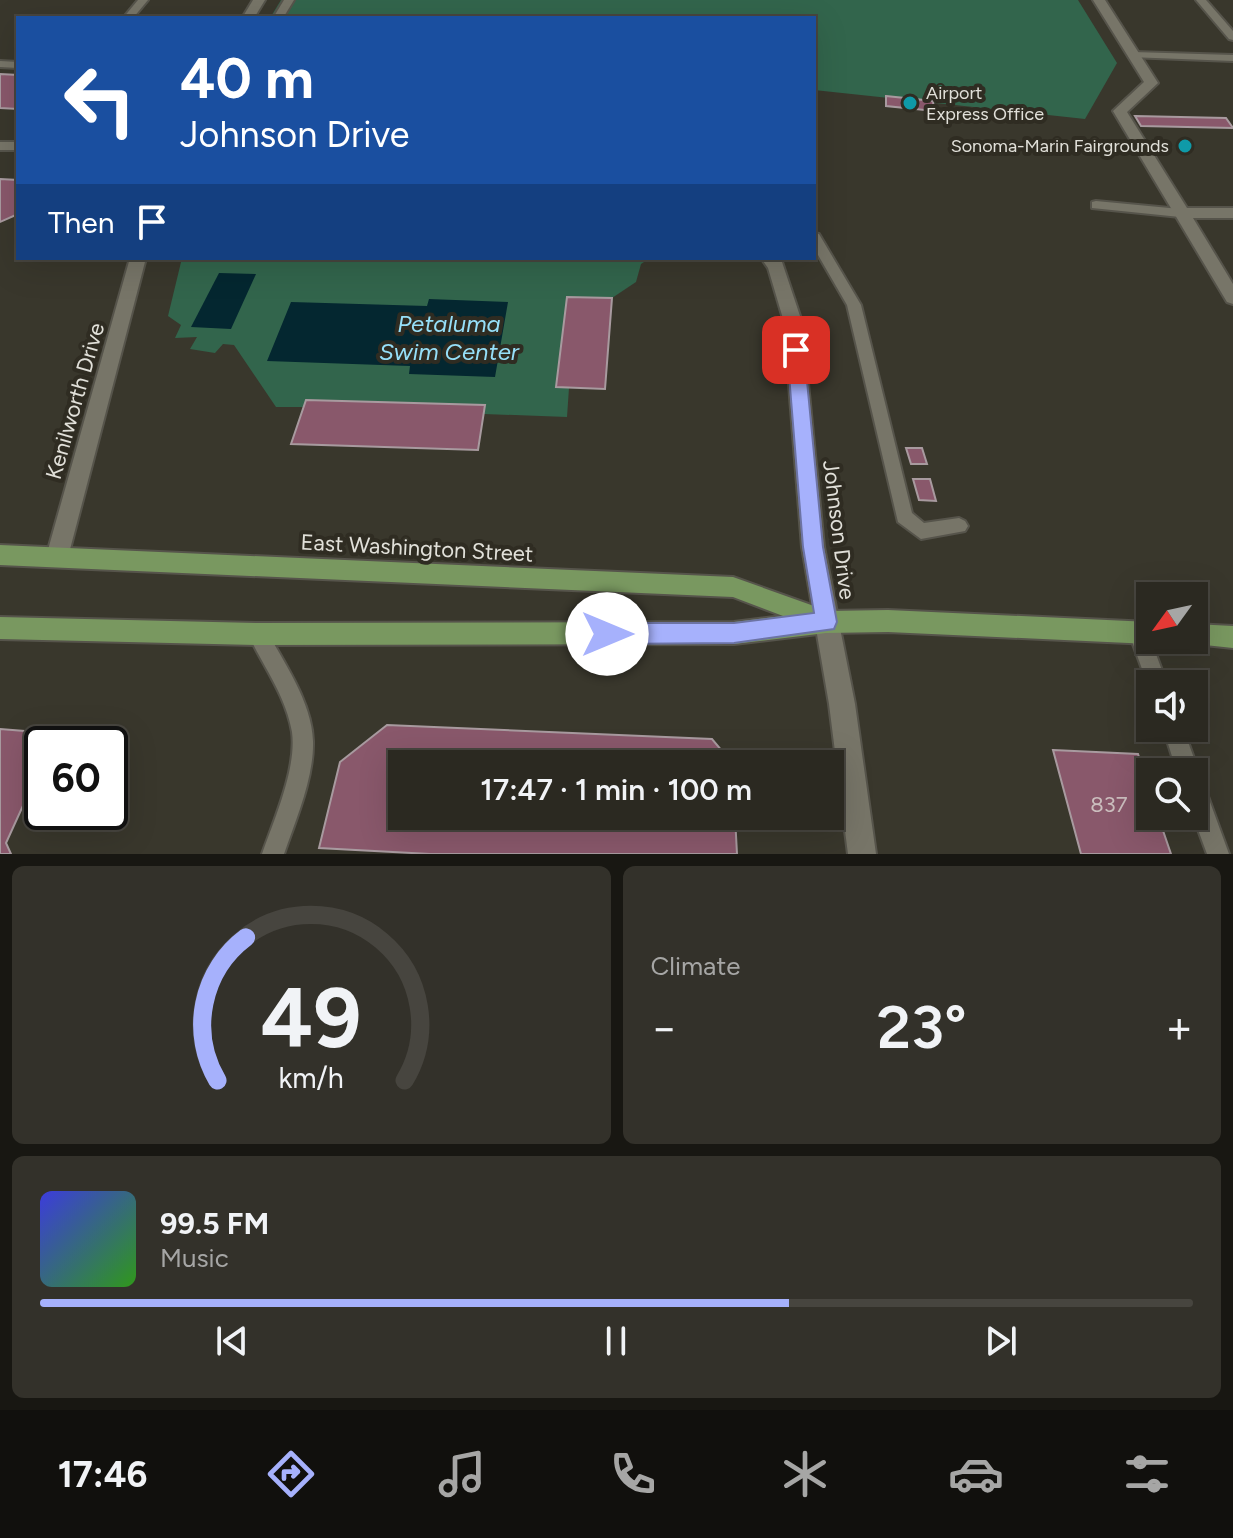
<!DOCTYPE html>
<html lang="en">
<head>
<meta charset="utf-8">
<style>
	:root { --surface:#2b2921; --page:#33312a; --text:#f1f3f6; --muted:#a6a6a5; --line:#47453f; --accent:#a6b1fc }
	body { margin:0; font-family:Figtree,sans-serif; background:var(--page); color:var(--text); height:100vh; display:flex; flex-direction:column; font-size:30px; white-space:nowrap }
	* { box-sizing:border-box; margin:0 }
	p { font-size:26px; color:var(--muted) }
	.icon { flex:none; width:44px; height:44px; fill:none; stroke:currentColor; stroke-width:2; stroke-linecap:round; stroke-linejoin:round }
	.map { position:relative; height:854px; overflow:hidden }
	.side { display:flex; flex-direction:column; gap:12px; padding:12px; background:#181712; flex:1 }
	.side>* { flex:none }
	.banner { position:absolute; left:16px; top:16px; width:800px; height:244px; border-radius:0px; box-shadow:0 8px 32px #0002,0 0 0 2px var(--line); background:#1a4fa0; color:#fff; overflow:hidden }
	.needle { width:52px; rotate:237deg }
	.fabs { position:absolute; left:1136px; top:582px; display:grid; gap:16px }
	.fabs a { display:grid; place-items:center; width:72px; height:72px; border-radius:0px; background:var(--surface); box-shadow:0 8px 32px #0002,0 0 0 2px var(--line); font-size:40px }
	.speed { position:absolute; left:24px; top:726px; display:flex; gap:16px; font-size:40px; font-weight:700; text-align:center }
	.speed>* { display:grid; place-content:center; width:104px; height:104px; border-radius:50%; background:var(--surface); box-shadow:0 8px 32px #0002,0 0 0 2px var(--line); line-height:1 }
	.speed .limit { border:4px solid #111; border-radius:12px; background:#fff; color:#111 }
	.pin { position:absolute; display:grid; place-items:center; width:68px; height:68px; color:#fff; margin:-34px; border-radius:16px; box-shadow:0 4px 12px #0006 }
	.me { position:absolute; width:88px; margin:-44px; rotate:90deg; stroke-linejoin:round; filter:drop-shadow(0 0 6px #0008) }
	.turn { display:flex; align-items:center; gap:28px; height:168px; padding:0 32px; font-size:36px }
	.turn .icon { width:104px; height:104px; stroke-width:2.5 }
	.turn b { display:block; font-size:56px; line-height:68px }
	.then { display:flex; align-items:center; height:76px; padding:0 32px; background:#0003; gap:16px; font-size:30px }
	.big { font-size:60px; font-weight:600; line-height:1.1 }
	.side .widget { flex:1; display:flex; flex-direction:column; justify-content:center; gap:12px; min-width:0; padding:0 28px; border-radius:12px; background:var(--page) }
	.side .dial { align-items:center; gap:0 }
	.dial svg { height:208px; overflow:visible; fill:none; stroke:var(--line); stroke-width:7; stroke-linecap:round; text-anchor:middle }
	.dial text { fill:var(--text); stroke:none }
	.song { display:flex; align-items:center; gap:24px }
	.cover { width:96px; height:96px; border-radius:12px; background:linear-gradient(135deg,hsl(240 70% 55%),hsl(110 70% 35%)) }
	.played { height:8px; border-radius:4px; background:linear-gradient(90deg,var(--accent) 65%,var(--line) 65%) }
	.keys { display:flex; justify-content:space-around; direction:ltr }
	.heat { display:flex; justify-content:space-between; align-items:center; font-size:44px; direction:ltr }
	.side .tiles { flex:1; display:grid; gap:12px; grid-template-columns:1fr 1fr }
	.widget:last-child { grid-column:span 2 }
	.trip { position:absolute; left:388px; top:750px; width:456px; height:80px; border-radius:0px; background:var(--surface); box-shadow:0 8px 32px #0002,0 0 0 2px var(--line); font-weight:600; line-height:80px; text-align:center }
	.tabs { display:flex; height:128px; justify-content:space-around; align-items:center; background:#11100d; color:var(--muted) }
	.tabs .icon { width:56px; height:56px }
	.tabs .on { color:var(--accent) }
	.tabs b { font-size:36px; color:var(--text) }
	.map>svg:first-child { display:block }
</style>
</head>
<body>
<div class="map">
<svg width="1233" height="854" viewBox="0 0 1233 854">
	<rect width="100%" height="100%" fill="#39372c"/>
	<g fill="#32654c">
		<path d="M 281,0 L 1078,0 L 1117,63 L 1085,119 L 814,90 L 814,18 L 270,18 Z"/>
		<path d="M 182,258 L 650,258 L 641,264 L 636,282 L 612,298 L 605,389 L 569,388 L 567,417 L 484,414 L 478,450 L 291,444 L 303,407 L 276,407 L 234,345 L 223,344 L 215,353 L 190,349 L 197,337 L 175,338 L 181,325 L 168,316 Z"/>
	</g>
	<g fill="#042730">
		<path d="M 219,273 L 256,274 L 231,329 L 191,327 Z"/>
		<path d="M 429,299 L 508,302 L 495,377 L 409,374 L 410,366 L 267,361 L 291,302 L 427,306 Z"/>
	</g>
	<g fill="#89586b" stroke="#a89a9f" stroke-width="2">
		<path d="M 0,74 L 18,75 L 18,109 L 0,108 Z"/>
		<path d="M 886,96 L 933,101 L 934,111 L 886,106 Z"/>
		<path d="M 1135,116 L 1226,118 L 1233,128 L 1141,126 Z"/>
		<path d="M 0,179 L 18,180 L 18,214 L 0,222 Z"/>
		<path d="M 567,297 L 612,298 L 605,389 L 556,387 Z"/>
		<path d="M 306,400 L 485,405 L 478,450 L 291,444 Z"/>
		<path d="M 906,448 L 922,448 L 927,464 L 911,464 Z"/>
		<path d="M 913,479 L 930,479 L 936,501 L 919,500 Z"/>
		<path d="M 387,725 L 712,739 L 733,764 L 402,764 L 402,816 L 735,816 L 737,854 L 430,854 L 319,848 L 340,762 Z"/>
		<path d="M 0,729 L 37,732 L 43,744 L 42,764 L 6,843 L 11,854 L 0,854 Z"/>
		<path d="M 1053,750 L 1138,754 L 1150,791 L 1150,816 L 1158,816 L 1171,854 L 1081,854 Z"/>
	</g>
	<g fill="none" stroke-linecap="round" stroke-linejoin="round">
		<g stroke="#56544b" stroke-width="4">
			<g id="lane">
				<path d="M 138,0 L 148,0 L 133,18 L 123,18 Z"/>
				<path d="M 284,0 L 294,0 L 283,18 L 273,18 Z"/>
				<path d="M 1196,0 L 1206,0 L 1233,31 L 1233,40 L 1229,39 Z"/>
				<path d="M 1133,52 L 1233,55 L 1233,61 L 1129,57 L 1128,55 Z"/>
				<path d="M 0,61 L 18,62 L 18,68 L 0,67 Z"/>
				<rect x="0" y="142" width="18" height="8"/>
				<path d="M 1096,201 L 1180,209 L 1186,213 L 1180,217 L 1092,208 L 1092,202 Z"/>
				<path d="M 814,233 L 819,234 L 861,305 L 912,513 L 924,523 L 959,518 L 965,521 L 968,526 L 965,531 L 921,539 L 898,522 L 847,305 L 814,248 Z"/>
				<path d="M 1139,624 L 1146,627 L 1167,684 L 1150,684 L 1150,691 L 1129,633 L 1132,627 Z"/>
				<path d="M 258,625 L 265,628 C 283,661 312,702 313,741 C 314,778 296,819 284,854 L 262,854 C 274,820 297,768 292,732 C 286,696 263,666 248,634 L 251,628 Z"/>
				<path d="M 1163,728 L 1183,728 L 1199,772 L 1196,778 L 1202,780 L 1229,854 L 1207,854 L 1193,816 L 1194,772 L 1177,772 Z"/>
			</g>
		</g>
		<g stroke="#56544b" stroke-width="4">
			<g id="street">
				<path d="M 253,0 L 265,0 L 254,18 L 242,18 Z"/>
				<path d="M 1093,0 L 1105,0 L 1158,83 L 1127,112 L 1187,208 L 1233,208 L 1233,218 L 1193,218 L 1233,284 L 1233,304 L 1227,302 L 1113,111 L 1144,82 Z"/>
				<path d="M 130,258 L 146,258 L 68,557 L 65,564 L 57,567 L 49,564 L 46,557 Z"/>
				<path d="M 761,258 L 778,258 L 782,262 L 802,322 L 824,547 L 855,704 L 876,854 L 848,854 L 829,704 L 802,547 L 784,322 L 768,268 Z"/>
			</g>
		</g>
		<g stroke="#56544b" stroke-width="4">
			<g id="primary">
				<path d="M 0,545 L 733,577 L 828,611 L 888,610 L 1150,622 L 1150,640 L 1159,640 L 1150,644 L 888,632 L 826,633 L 734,644 L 258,645 L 0,639 L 0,617 L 258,623 L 734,622 L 783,616 L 733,597 L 0,565 Z"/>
				<path d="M 1194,624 L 1233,626 L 1233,648 L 1186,643 L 1184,640 L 1194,640 Z"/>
			</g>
		</g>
		<use href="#lane" fill="#777568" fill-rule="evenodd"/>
		<use href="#street" fill="#777568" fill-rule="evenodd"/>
		<use href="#primary" fill="#799860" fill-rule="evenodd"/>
	</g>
	<path fill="#a6b1fc" stroke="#6c73a4" stroke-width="2" d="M 796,344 L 804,350 L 823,547 L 837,622 L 834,629 L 734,643 L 607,644 L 599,641 L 596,634 L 599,626 L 607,623 L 734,623 L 814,613 L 803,547 L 787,350 Z"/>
	<g fill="#0f9aa8" stroke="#2f2c22" stroke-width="3">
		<circle cx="910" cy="103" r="8"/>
		<circle cx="1185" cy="146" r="8"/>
	</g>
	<g text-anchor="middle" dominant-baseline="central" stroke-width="8" stroke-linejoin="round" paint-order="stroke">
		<g font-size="18" fill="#e1e0d9" stroke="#2f2c22" text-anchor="start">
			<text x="926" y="93">Airport<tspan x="926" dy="21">Express Office</tspan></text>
			<text x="1169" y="146" text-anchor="end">Sonoma-Marin Fairgrounds</text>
		</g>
		<g font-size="22" fill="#e1e0d9" stroke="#2f2c22">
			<text transform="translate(75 401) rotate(-74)">Kenilworth Drive</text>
			<text transform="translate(839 530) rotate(83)">Johnson Drive</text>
			<text transform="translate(417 548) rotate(3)">East Washington Street</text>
		</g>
		<g font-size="22" fill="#cbbebe">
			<text x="1109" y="804">837</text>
		</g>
		<g font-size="24" font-style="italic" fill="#96dff8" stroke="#2f2c22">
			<text x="449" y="323">Petaluma<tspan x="449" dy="28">Swim Center</tspan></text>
		</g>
	</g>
</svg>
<div class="fabs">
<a><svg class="needle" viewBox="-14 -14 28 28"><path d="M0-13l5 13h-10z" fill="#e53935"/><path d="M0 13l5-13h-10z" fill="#a6a6a5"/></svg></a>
<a><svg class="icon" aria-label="sound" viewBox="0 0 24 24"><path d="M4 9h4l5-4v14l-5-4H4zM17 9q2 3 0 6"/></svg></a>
<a><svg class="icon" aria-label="search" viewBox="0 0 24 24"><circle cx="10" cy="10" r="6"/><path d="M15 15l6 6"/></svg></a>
</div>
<div class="speed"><div class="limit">60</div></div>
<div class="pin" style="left:796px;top:350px;background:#d93025"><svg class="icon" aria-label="arrive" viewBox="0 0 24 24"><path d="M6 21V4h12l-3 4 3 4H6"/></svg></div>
<svg class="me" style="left:607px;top:634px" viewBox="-20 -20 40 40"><circle r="19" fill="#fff"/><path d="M0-13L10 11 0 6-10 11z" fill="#a6b1fc"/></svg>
<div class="trip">17:47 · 1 min · 100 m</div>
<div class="banner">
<div class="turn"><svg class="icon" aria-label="left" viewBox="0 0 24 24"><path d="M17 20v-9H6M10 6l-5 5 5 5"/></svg><div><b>40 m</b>Johnson Drive</div></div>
<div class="then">Then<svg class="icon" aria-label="arrive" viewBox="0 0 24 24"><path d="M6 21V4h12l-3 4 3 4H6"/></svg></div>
</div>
</div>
<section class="side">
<div class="tiles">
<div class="widget dial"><svg viewBox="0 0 100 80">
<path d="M14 69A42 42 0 1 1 86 69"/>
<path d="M14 69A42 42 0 0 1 25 14" stroke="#a6b1fc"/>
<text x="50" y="56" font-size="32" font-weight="700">49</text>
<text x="50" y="72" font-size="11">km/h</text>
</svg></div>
<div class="widget"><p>Climate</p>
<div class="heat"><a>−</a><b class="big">23°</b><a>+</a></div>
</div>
<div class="widget">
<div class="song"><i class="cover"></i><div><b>99.5 FM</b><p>Music</p></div></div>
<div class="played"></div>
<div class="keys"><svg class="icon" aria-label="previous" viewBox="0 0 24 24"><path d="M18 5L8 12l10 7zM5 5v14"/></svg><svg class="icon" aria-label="pause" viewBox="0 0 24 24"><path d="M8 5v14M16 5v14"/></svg><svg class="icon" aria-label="next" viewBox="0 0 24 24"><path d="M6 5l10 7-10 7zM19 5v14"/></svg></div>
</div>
</div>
</section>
<nav class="tabs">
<b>17:46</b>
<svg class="icon on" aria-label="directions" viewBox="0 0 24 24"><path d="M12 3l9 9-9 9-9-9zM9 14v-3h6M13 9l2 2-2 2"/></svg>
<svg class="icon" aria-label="music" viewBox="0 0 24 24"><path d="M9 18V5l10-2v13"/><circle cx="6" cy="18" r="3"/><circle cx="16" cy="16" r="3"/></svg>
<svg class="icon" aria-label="phone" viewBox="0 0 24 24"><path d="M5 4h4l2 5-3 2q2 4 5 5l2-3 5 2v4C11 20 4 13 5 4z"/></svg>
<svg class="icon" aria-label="climate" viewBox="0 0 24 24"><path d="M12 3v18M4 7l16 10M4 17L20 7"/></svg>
<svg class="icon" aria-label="car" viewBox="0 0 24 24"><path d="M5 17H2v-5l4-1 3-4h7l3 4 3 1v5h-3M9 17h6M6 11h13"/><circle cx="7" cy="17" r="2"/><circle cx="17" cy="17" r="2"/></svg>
<svg class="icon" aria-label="filters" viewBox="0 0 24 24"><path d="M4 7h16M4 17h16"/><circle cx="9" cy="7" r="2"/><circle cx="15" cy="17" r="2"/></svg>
</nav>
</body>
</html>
